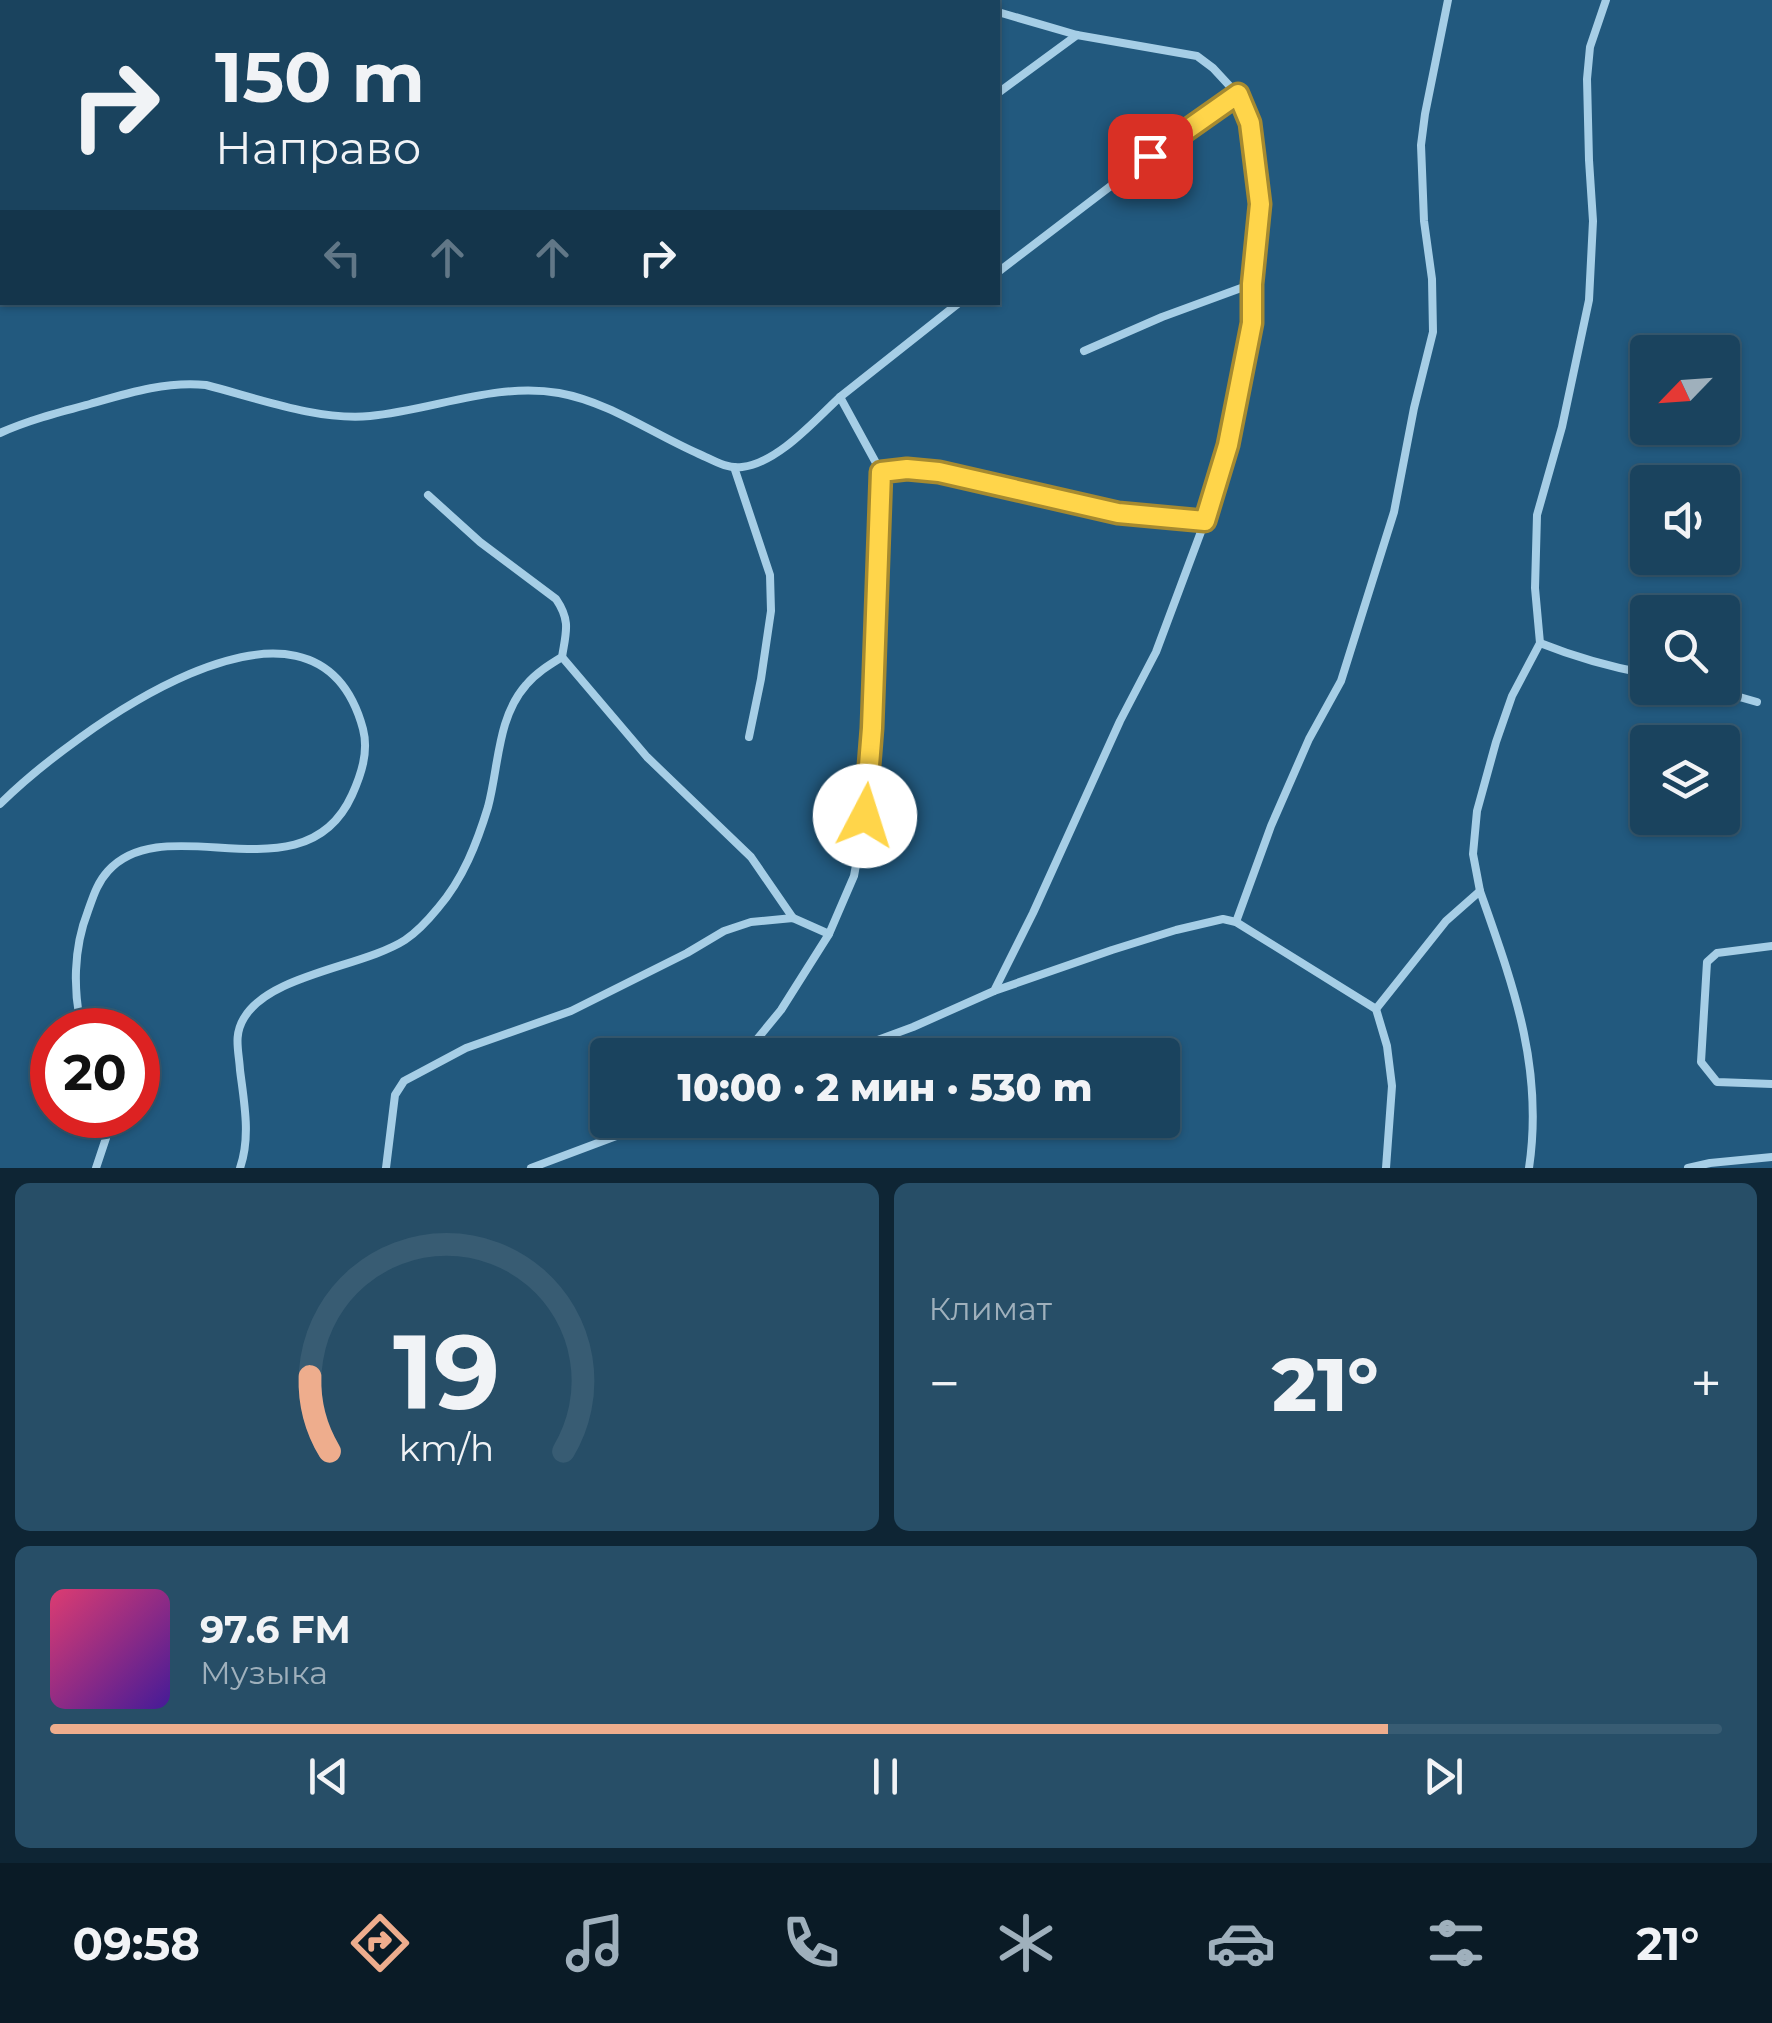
<!DOCTYPE html>
<html lang="ru">
<head>
<meta charset="utf-8">
<style>
	:root { --surface:#1a435e; --page:#274e67; --text:#f1f3f6; --muted:#9fb0bc; --line:#385c73; --accent:#eead8d }
	body { margin:0; font-family:Montserrat,sans-serif; background:var(--page); color:var(--text); height:100vh; display:flex; flex-direction:column; font-size:38px; white-space:nowrap }
	* { box-sizing:border-box; margin:0 }
	p { font-size:32px; color:var(--muted) }
	.icon { flex:none; width:55px; height:55px; fill:none; stroke:currentColor; stroke-width:2; stroke-linecap:round; stroke-linejoin:round }
	.map { position:relative; height:1168px; overflow:hidden }
	.drawer { display:flex; flex-direction:column; gap:15px; padding:15px; background:#0e2534; flex:1 }
	.drawer>* { flex:none }
	.banner { position:absolute; left:0px; top:0px; width:1000px; height:305px; box-shadow:0 2px 8px #0004,0 0 0 2px var(--line); background:#1a435e; color:var(--text); overflow:hidden }
	.needle { width:65px; rotate:245deg }
	.controls { position:absolute; left:1630px; top:335px; display:grid; gap:20px }
	.controls a { display:grid; place-items:center; width:110px; height:110px; border-radius:10px; background:var(--surface); box-shadow:0 2px 8px #0004,0 0 0 2px var(--line); font-size:50px }
	.speed { position:absolute; left:30px; top:1008px; display:flex; gap:20px; font-size:50px; font-weight:700; text-align:center }
	.speed>* { display:grid; place-content:center; width:130px; height:130px; border-radius:50%; background:var(--surface); box-shadow:0 2px 8px #0004,0 0 0 2px var(--line); line-height:1 }
	.speed .limit { border:15px solid #d22; background:#fff; color:#111 }
	.pin { position:absolute; display:grid; place-items:center; width:85px; height:85px; color:#fff; margin:-42px; border-radius:20px; box-shadow:0 5px 15px #0006 }
	.me { position:absolute; width:110px; margin:-55px; rotate:5deg; stroke-linejoin:round; filter:drop-shadow(0 0 8px #0008) }
	.turn { display:flex; align-items:center; gap:35px; height:210px; padding:0 50px; font-size:45px }
	.turn .icon { width:130px; height:130px; stroke-width:2.5 }
	.turn b { display:block; font-size:70px; line-height:85px }
	.lanes { display:flex; align-items:center; height:95px; padding:0 50px; background:#0003; justify-content:center; gap:50px; direction:ltr }
	.lanes .off { opacity:.35 }
	.big { font-size:75px; font-weight:800; line-height:1.1 }
	.drawer .widget { flex:1; display:flex; flex-direction:column; justify-content:center; gap:15px; min-width:0; padding:0 35px; border-radius:15px; background:var(--page) }
	.drawer .dial { align-items:center; gap:0 }
	.dial svg { height:260px; overflow:visible; fill:none; stroke:var(--line); stroke-width:7; stroke-linecap:round; text-anchor:middle }
	.dial text { fill:var(--text); stroke:none }
	.song { display:flex; align-items:center; gap:30px }
	.cover { width:120px; height:120px; border-radius:15px; background:linear-gradient(135deg,hsl(340 70% 55%),hsl(260 70% 35%)) }
	.played { height:10px; border-radius:5px; background:linear-gradient(90deg,var(--accent) 80%,var(--line) 80%) }
	.keys { display:flex; justify-content:space-around; direction:ltr }
	.heat { display:flex; justify-content:space-between; align-items:center; font-size:55px; direction:ltr }
	.drawer .tiles { flex:1; display:grid; gap:15px; grid-template-columns:1fr 1fr }
	.widget:last-child { grid-column:span 2 }
	.trip { position:absolute; left:590px; top:1038px; width:590px; height:100px; border-radius:10px; background:var(--surface); box-shadow:0 2px 8px #0004,0 0 0 2px var(--line); font-weight:800; line-height:100px; text-align:center }
	.tabs { display:flex; height:160px; justify-content:space-around; align-items:center; background:#0a1b26; color:var(--muted) }
	.tabs .icon { width:70px; height:70px }
	.tabs .current { color:var(--accent) }
	.tabs b { font-size:45px; color:var(--text) }
	.map>svg:first-child { display:block }
</style>
</head>
<body>
<div class="map">
<svg width="1772" height="1168" viewBox="0 0 1772 1168">
	<rect width="100%" height="100%" fill="#22597e"/>
	<g fill="none" stroke-linecap="round" stroke-linejoin="round">
		<g stroke="#a6cee6" stroke-width="8">
			<path d="M 950,0 L 961,2"/>
			<path d="M 134,2 L 136,0"/>
			<path d="M 353,2 L 357,0"/>
			<path d="M 606,2 L 606,0"/>
			<path d="M 686,2 L 691,0"/>
			<path d="M 0,34 L 2,33"/>
			<path d="M 998,93 L 1077,35"/>
			<path d="M 0,144 L 2,142"/>
			<path d="M 0,266 L 2,267"/>
			<path d="M 998,272 L 1150,156 L 1238,95"/>
			<path d="M 0,290 L 2,289"/>
			<path d="M 1084,351 L 1162,317 L 1252,284"/>
			<path d="M 840,397 L 960,302"/>
			<path d="M 0,433 C 29,420 60,412 90,404 C 128,393 166,381 206,385 C 257,398 318,421 370,416 C 434,410 495,382 559,393 C 609,402 653,434 699,454 C 713,460 726,469 742,467 C 778,463 815,420 840,397 L 881,472 L 872,728 L 865,816 L 854,876 L 829,934 L 781,1010 L 744,1055"/>
			<path d="M 734,467 L 770,575 L 771,611 L 761,679 L 749,737"/>
			<path d="M 881,472 L 907,469 L 939,472 L 1119,513 L 1205,521"/>
			<path d="M 1540,643 C 1575,657 1610,667 1648,674"/>
			<path d="M 562,657 L 647,757 L 751,857 L 793,918"/>
			<path d="M 1708,688 L 1757,702"/>
			<path d="M 0,804 C 70,735 315,551 363,729 C 369,752 361,775 352,795 C 304,901 166,806 108,871 C 97,883 93,897 88,911 C 73,949 73,992 82,1030"/>
			<path d="M 1480,891 L 1473,854 L 1477,811 L 1496,742 L 1512,696 L 1540,643 L 1535,588 L 1537,515 L 1562,427 L 1589,300 L 1593,221 L 1589,160 L 1587,79 L 1590,47 L 1606,0"/>
			<path d="M 1236,922 L 1271,826 L 1309,739 L 1341,681 L 1394,512 L 1414,408 L 1433,332 L 1432,279 L 1424,221 L 1421,145 L 1425,114 L 1448,0"/>
			<path d="M 1772,946 L 1717,953 L 1707,962 L 1701,1062 L 1717,1082 L 1772,1084"/>
			<path d="M 994,991 L 1112,950 L 1176,930 L 1223,919 L 1236,922 L 1376,1009 L 1387,1046 L 1392,1086 L 1386,1168"/>
			<path d="M 1376,1009 L 1446,921 L 1480,891 C 1513,985 1544,1067 1529,1168"/>
			<path d="M 837,1055 L 913,1027 L 994,991 L 1033,913 L 1120,721 L 1156,652 L 1205,521 L 1228,445 L 1253,323 L 1252,284 L 1260,204 L 1250,123 L 1238,95 L 1213,68 L 1197,56 L 1077,35 L 998,12"/>
			<path d="M 96,1168 L 106,1138 L 104,1115"/>
			<path d="M 240,1168 C 251,1137 244,1102 240,1070 C 239,1051 233,1036 244,1018 C 270,974 363,967 405,940 C 417,932 429,919 438,908 C 463,879 477,843 488,807 C 499,766 497,718 526,685 C 536,673 549,665 562,657 C 566,632 571,621 556,599 L 480,542 L 428,495"/>
			<path d="M 386,1168 L 395,1095 L 404,1081 L 421,1072 L 466,1048 L 571,1011 L 687,953 L 724,931 L 751,922 L 793,918 L 829,934"/>
			<path d="M 531,1168 L 659,1120"/>
			<path d="M 1688,1168 L 1710,1163 L 1772,1157"/>
		</g>
	</g>
	<g fill="none" stroke-linecap="round" stroke-linejoin="round">
		<g stroke="#a68a30" stroke-width="25">
			<path id="route" d="M 865,816 L 872,728 L 881,472 L 907,469 L 939,472 L 1118,513 L 1205,521 L 1228,445 L 1252,323 L 1252,284 L 1260,204 L 1250,123 L 1238,94 L 1150,156"/>
		</g>
		<use href="#route" stroke="#ffd54a" stroke-width="18"/>
	</g>
</svg>
<div class="controls">
<a><svg class="needle" viewBox="-14 -14 28 28"><path d="M0-13l5 13h-10z" fill="#e53935"/><path d="M0 13l5-13h-10z" fill="#9fb0bc"/></svg></a>
<a><svg class="icon" aria-label="sound" viewBox="0 0 24 24"><path d="M4 9h4l5-4v14l-5-4H4zM17 9q2 3 0 6"/></svg></a>
<a><svg class="icon" aria-label="search" viewBox="0 0 24 24"><circle cx="10" cy="10" r="6"/><path d="M15 15l6 6"/></svg></a>
<a><svg class="icon" aria-label="layers" viewBox="0 0 24 24"><path d="M12 4l9 5-9 5-9-5zM3 14l9 5 9-5"/></svg></a>
</div>
<div class="speed"><div class="limit">20</div></div>
<div class="pin" style="left:1150px;top:156px;background:#d93025"><svg class="icon" aria-label="arrive" viewBox="0 0 24 24"><path d="M6 21V4h12l-3 4 3 4H6"/></svg></div>
<svg class="me" style="left:865px;top:816px" viewBox="-20 -20 40 40"><circle r="19" fill="#fff"/><path d="M0-13L10 11 0 6-10 11z" fill="#ffd54a"/></svg>
<div class="trip">10:00 · 2 мин · 530 m</div>
<div class="banner">
<div class="turn"><svg class="icon" aria-label="right" viewBox="0 0 24 24"><path d="M7 20v-9h11M14 6l5 5-5 5"/></svg><div><b>150 m</b>Направо</div></div>
<div class="lanes"><svg class="icon off" aria-label="left" viewBox="0 0 24 24"><path d="M17 20v-9H6M10 6l-5 5 5 5"/></svg><svg class="icon off" aria-label="ahead" viewBox="0 0 24 24"><path d="M12 20V5M6 11l6-6 6 6"/></svg><svg class="icon off" aria-label="ahead" viewBox="0 0 24 24"><path d="M12 20V5M6 11l6-6 6 6"/></svg><svg class="icon" aria-label="right" viewBox="0 0 24 24"><path d="M7 20v-9h11M14 6l5 5-5 5"/></svg></div>
</div>
</div>
<section class="drawer">
<div class="tiles">
<div class="widget dial"><svg viewBox="0 0 100 80">
<path d="M14 69A42 42 0 1 1 86 69"/>
<path d="M14 69A42 42 0 0 1 8 46" stroke="#eead8d"/>
<text x="50" y="56" font-size="32" font-weight="700">19</text>
<text x="50" y="72" font-size="11">km/h</text>
</svg></div>
<div class="widget"><p>Климат</p>
<div class="heat"><a>−</a><b class="big">21°</b><a>+</a></div>
</div>
<div class="widget">
<div class="song"><i class="cover"></i><div><b>97.6 FM</b><p>Музыка</p></div></div>
<div class="played"></div>
<div class="keys"><svg class="icon" aria-label="previous" viewBox="0 0 24 24"><path d="M18 5L8 12l10 7zM5 5v14"/></svg><svg class="icon" aria-label="pause" viewBox="0 0 24 24"><path d="M8 5v14M16 5v14"/></svg><svg class="icon" aria-label="next" viewBox="0 0 24 24"><path d="M6 5l10 7-10 7zM19 5v14"/></svg></div>
</div>
</div>
</section>
<nav class="tabs">
<b>09:58</b>
<svg class="icon current" aria-label="directions" viewBox="0 0 24 24"><path d="M12 3l9 9-9 9-9-9zM9 14v-3h6M13 9l2 2-2 2"/></svg>
<svg class="icon" aria-label="music" viewBox="0 0 24 24"><path d="M9 18V5l10-2v13"/><circle cx="6" cy="18" r="3"/><circle cx="16" cy="16" r="3"/></svg>
<svg class="icon" aria-label="phone" viewBox="0 0 24 24"><path d="M5 4h4l2 5-3 2q2 4 5 5l2-3 5 2v4C11 20 4 13 5 4z"/></svg>
<svg class="icon" aria-label="climate" viewBox="0 0 24 24"><path d="M12 3v18M4 7l16 10M4 17L20 7"/></svg>
<svg class="icon" aria-label="car" viewBox="0 0 24 24"><path d="M5 17H2v-5l4-1 3-4h7l3 4 3 1v5h-3M9 17h6M6 11h13"/><circle cx="7" cy="17" r="2"/><circle cx="17" cy="17" r="2"/></svg>
<svg class="icon" aria-label="filters" viewBox="0 0 24 24"><path d="M4 7h16M4 17h16"/><circle cx="9" cy="7" r="2"/><circle cx="15" cy="17" r="2"/></svg>
<b>21°</b>
</nav>
</body>
</html>
